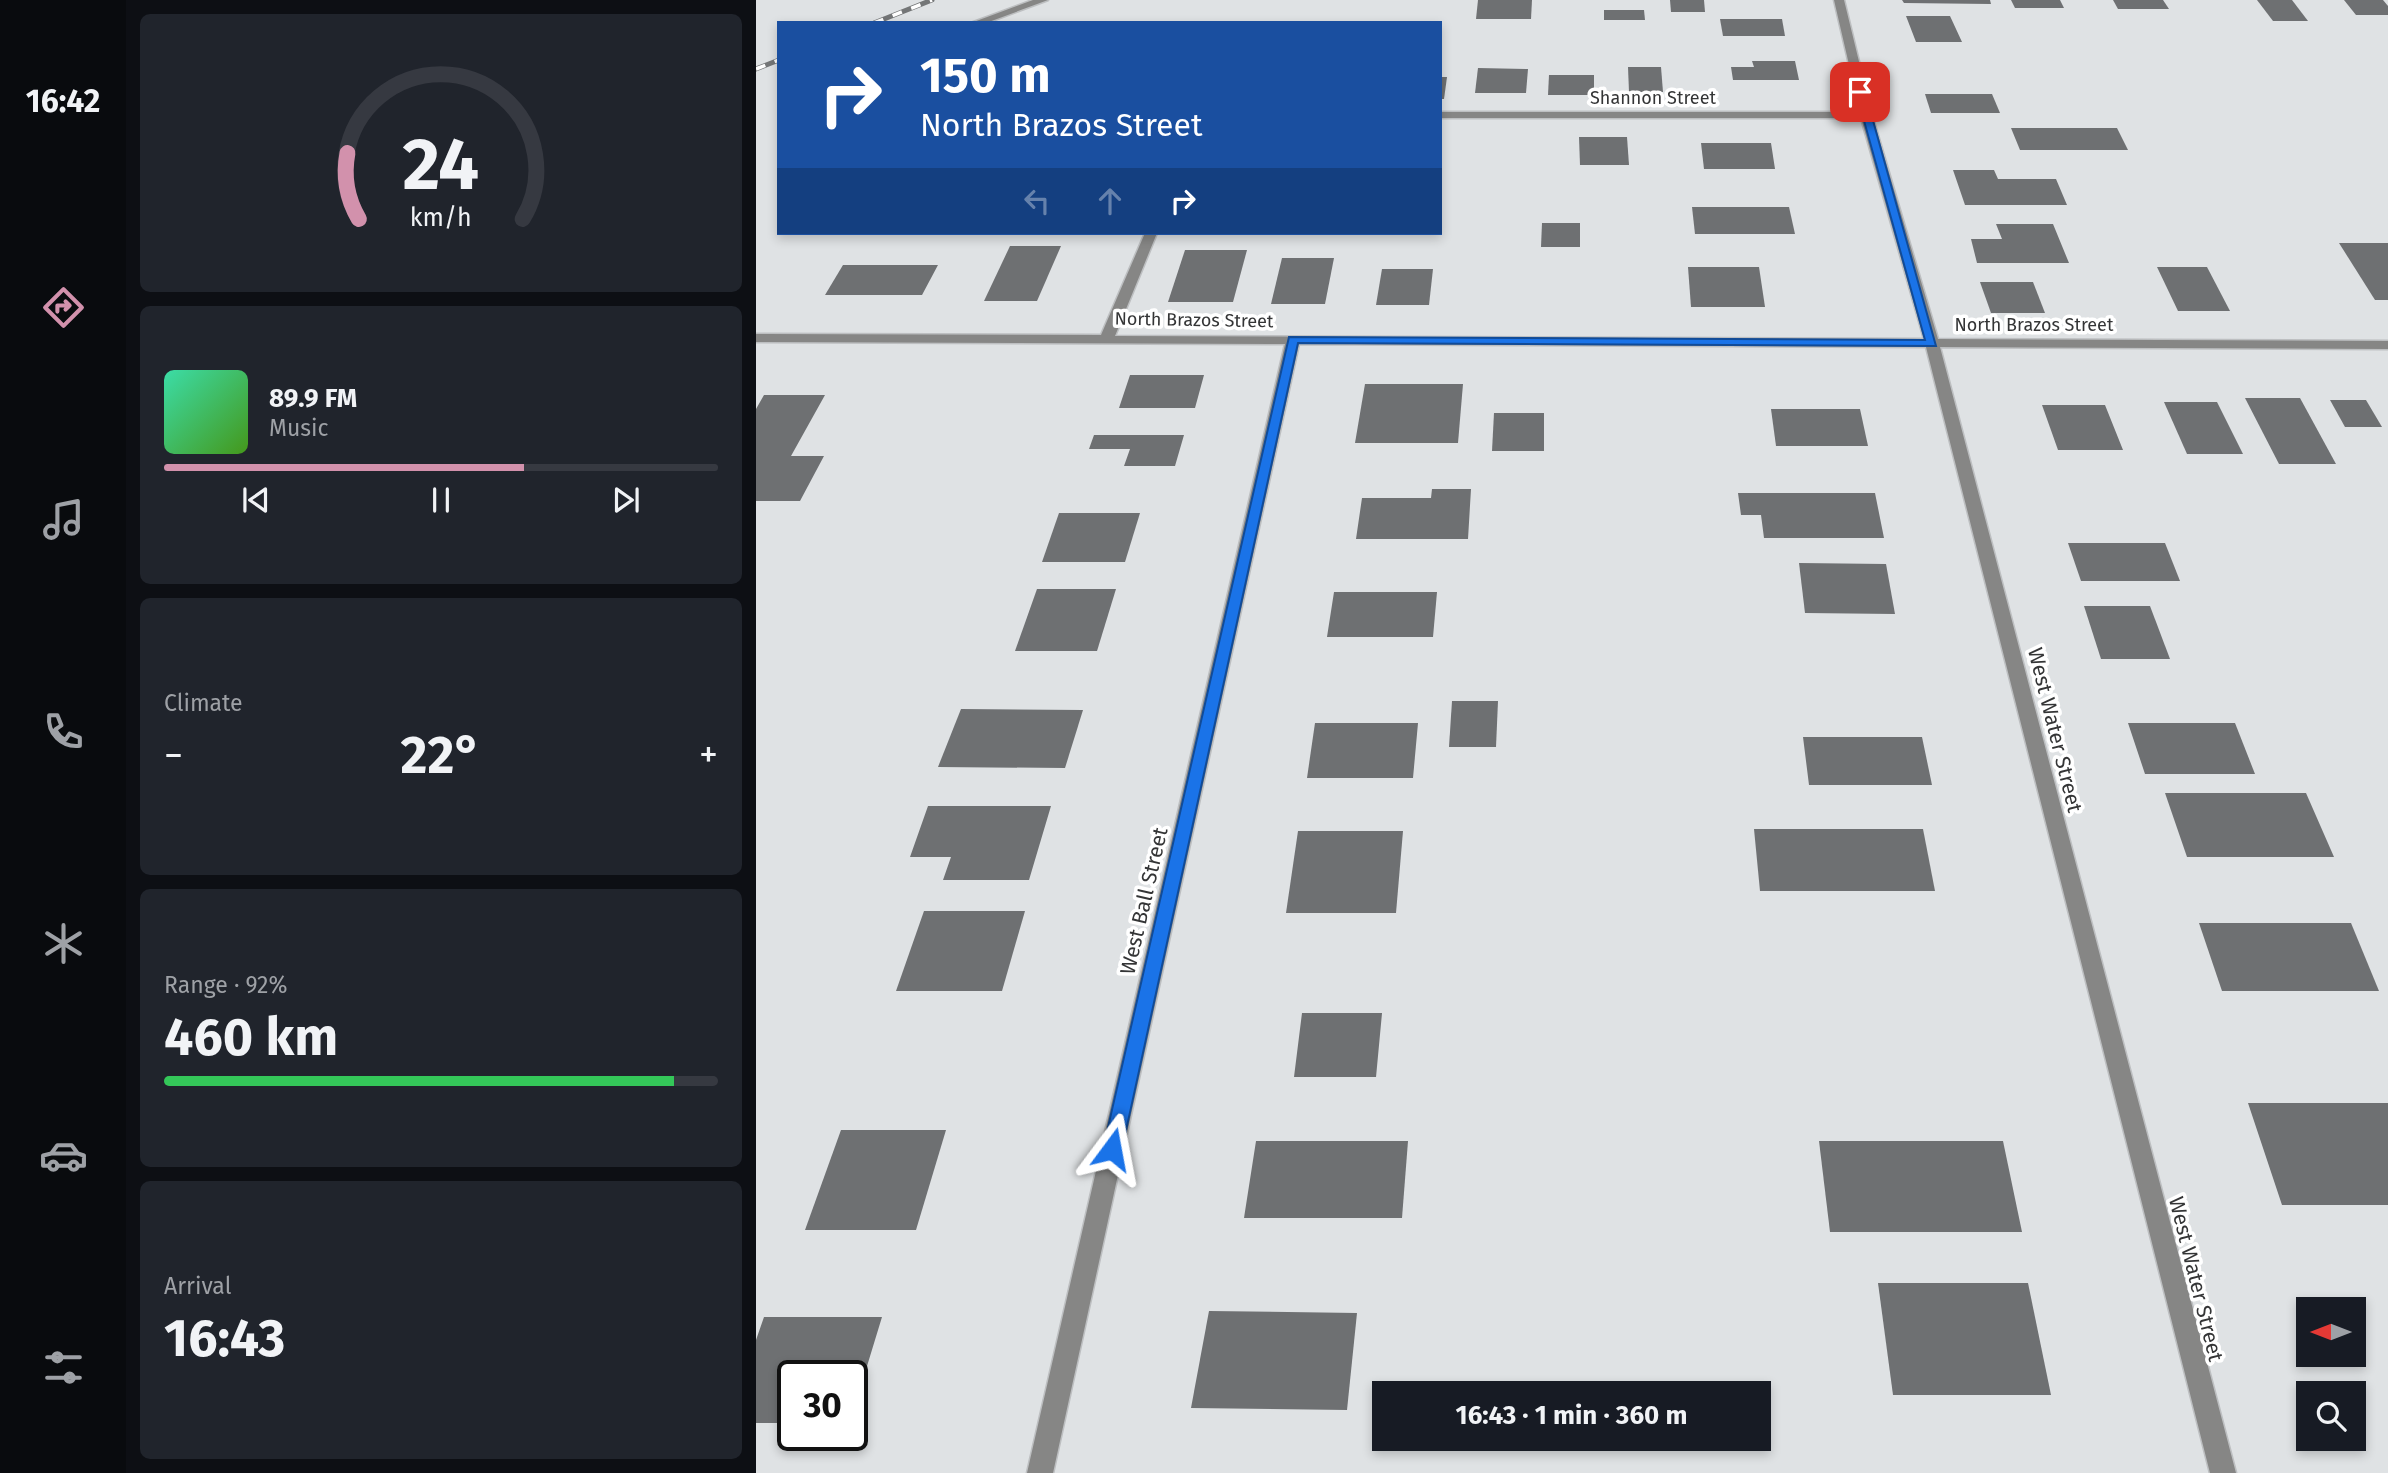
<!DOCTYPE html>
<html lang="en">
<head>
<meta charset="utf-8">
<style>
	:root { --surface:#171b24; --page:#20242c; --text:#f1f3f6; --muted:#9ea1a6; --line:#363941; --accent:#d291ac }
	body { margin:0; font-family:"Fira Sans",sans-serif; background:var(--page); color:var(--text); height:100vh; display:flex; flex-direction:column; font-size:26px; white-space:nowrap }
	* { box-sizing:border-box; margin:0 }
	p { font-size:23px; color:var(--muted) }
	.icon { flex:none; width:38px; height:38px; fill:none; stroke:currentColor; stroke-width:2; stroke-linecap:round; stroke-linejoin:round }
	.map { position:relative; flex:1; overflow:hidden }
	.drawer { display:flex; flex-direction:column; gap:14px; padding:14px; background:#0d0f14; width:630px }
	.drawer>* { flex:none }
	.banner { position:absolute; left:21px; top:21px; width:665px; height:214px; border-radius:0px; box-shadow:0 4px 10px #0003; background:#1a4fa0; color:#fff; overflow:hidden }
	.needle { width:46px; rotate:270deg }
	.tools { position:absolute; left:1540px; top:1297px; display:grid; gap:14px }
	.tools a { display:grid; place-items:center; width:70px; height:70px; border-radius:0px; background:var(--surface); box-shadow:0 4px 10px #0003; font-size:35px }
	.speed { position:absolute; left:21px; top:1360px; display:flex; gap:14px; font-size:35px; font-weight:700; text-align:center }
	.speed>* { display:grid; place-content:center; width:91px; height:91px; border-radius:50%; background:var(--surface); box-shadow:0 4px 10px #0003; line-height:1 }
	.speed .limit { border:4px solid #111; border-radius:10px; background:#fff; color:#111 }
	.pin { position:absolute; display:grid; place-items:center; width:60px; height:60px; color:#fff; margin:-30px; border-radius:14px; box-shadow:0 4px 10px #0006 }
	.me { position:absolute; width:77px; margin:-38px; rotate:13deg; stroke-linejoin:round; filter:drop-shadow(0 0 5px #0008) }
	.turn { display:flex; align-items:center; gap:24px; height:147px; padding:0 28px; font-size:32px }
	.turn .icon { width:91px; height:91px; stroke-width:2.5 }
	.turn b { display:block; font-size:49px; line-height:60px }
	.lanes { display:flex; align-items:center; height:66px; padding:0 28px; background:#0003; justify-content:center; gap:35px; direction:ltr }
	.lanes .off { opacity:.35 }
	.big { font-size:52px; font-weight:700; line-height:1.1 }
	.drawer .tile { flex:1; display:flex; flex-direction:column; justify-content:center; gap:10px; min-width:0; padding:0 24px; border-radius:10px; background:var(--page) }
	.drawer .dial { align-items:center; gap:0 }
	.dial svg { height:182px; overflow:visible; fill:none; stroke:var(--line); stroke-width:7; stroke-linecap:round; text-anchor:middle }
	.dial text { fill:var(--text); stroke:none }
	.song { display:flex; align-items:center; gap:21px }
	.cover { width:84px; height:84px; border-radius:10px; background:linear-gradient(135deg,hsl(160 70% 55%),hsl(100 70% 35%)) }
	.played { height:7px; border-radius:4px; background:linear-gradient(90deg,var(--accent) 65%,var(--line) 65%) }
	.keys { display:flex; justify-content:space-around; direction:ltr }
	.heat { display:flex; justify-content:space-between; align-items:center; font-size:38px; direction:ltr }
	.charge { height:10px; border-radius:5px; background:linear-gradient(90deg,#34c759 92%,var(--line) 0) }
	.trip { position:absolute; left:616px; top:1381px; width:399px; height:70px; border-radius:0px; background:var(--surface); box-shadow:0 4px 10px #0003; font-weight:700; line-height:70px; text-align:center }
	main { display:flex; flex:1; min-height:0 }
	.dock { display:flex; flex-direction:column; width:126px; justify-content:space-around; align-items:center; background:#090b0e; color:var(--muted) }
	.dock .icon { width:49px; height:49px }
	.dock .on { color:var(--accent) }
	.dock b { font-size:32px; color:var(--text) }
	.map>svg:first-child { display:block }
</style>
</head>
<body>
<main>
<nav class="dock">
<b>16:42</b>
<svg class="icon on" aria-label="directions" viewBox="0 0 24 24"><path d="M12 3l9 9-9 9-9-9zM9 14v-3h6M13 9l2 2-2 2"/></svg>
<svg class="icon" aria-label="music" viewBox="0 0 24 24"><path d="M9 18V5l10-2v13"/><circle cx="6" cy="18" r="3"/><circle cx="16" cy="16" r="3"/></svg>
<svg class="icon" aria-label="phone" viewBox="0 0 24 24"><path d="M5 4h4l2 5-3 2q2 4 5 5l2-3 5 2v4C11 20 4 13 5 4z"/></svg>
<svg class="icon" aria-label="climate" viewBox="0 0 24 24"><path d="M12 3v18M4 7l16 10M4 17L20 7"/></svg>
<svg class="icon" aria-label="car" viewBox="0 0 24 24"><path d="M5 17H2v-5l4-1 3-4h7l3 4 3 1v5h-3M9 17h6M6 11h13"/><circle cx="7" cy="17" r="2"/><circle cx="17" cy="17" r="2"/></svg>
<svg class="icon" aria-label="filters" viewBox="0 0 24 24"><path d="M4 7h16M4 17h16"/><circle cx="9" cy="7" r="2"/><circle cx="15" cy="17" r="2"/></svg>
</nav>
<section class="drawer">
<div class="tile dial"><svg viewBox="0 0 100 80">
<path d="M14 69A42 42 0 1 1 86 69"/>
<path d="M14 69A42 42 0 0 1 9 40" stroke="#d291ac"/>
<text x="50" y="56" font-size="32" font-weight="700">24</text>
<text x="50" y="72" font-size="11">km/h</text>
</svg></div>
<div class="tile">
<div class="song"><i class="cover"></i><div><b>89.9 FM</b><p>Music</p></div></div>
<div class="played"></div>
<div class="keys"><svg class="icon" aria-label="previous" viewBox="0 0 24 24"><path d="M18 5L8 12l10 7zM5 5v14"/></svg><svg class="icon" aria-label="pause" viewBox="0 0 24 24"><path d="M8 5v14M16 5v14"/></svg><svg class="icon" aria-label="next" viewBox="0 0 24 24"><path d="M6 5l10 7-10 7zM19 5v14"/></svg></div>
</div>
<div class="tile"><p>Climate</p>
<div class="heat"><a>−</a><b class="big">22°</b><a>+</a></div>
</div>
<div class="tile"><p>Range · 92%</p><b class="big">460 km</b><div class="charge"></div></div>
<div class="tile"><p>Arrival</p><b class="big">16:43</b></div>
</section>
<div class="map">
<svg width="1632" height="1473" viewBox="0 0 1632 1473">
	<rect width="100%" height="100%" fill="#dfe2e4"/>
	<g fill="#6e7072">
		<path d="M 722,0 L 776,0 L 775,19 L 720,19 Z"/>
		<path d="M 914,0 L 948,0 L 949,12 L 915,12 Z"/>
		<path d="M 1146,0 L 1234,0 L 1235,4 L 1148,3 Z"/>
		<path d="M 1255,0 L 1304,0 L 1308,8 L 1259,8 Z"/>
		<path d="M 1357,0 L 1407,0 L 1413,9 L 1362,9 Z"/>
		<path d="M 1501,0 L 1536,0 L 1552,21 L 1517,21 Z"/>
		<path d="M 1588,0 L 1627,0 L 1632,6 L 1632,15 L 1600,15 Z"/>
		<path d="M 848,10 L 888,10 L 889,20 L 848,20 Z"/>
		<path d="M 1150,16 L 1194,16 L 1206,42 L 1160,42 Z"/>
		<path d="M 964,19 L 1026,19 L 1029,36 L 967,36 Z"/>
		<path d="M 996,61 L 1039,61 L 1043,80 L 977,80 L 975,67 L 998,67 Z"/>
		<path d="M 872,67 L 905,67 L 907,92 L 873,92 Z"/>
		<path d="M 722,68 L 772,69 L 770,93 L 719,93 Z"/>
		<path d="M 793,75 L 838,75 L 838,95 L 792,95 Z"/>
		<path d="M 684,77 L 691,77 L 688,99 L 684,99 Z"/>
		<path d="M 1169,94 L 1236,94 L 1244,113 L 1175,113 Z"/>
		<path d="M 1255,128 L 1361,128 L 1372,150 L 1264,150 Z"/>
		<path d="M 823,137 L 871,137 L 873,165 L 824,165 Z"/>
		<path d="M 945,143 L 1015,143 L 1019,169 L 948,169 Z"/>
		<path d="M 1197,170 L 1238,170 L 1242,179 L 1300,179 L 1311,205 L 1209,205 Z"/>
		<path d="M 936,207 L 1033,207 L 1039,234 L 939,234 Z"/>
		<path d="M 786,223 L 824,223 L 824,247 L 785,247 Z"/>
		<path d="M 1240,224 L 1297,224 L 1313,263 L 1221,263 L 1215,239 L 1246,239 Z"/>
		<path d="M 1583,243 L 1632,243 L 1632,300 L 1619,300 Z"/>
		<path d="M 254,246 L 305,246 L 281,301 L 228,301 Z"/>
		<path d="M 429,250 L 491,250 L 477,302 L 412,302 Z"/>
		<path d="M 526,258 L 578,258 L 569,304 L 515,304 Z"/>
		<path d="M 87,265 L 182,265 L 166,295 L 69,295 Z"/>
		<path d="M 932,267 L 1003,267 L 1009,307 L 935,307 Z"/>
		<path d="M 1401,267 L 1451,267 L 1474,311 L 1422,311 Z"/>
		<path d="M 626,269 L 677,269 L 673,305 L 620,305 Z"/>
		<path d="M 1224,282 L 1277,282 L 1289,313 L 1235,313 Z"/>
		<path d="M 374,375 L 448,375 L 439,408 L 363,408 Z"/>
		<path d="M 609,384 L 707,384 L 702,443 L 599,443 Z"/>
		<path d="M 8,395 L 69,395 L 35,456 L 68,456 L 44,501 L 0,501 L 0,409 Z"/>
		<path d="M 1489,398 L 1544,398 L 1580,464 L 1523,464 Z"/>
		<path d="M 1574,400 L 1610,400 L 1626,427 L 1589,427 Z"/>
		<path d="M 1408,402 L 1461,402 L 1487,454 L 1431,454 Z"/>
		<path d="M 1286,405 L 1349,405 L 1367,450 L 1302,450 Z"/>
		<path d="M 1015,409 L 1104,409 L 1112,446 L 1020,446 Z"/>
		<path d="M 738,413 L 788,413 L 788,451 L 736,451 Z"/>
		<path d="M 338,435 L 428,435 L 419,466 L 368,466 L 374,449 L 333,449 Z"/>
		<path d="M 676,489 L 715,489 L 712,539 L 600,539 L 606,498 L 675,498 Z"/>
		<path d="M 982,493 L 1119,493 L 1128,538 L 1008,538 L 1005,515 L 985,515 Z"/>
		<path d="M 303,513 L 384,513 L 369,562 L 286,562 Z"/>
		<path d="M 1312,543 L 1409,543 L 1424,581 L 1325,581 Z"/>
		<path d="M 1043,563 L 1130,564 L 1139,614 L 1049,613 Z"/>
		<path d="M 281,589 L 360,589 L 341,651 L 259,651 Z"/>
		<path d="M 578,592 L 681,592 L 677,637 L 571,637 Z"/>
		<path d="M 1328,606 L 1394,606 L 1414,659 L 1345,659 Z"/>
		<path d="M 696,701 L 742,701 L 740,747 L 693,747 Z"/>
		<path d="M 205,709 L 327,710 L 309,768 L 182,767 Z"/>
		<path d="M 559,723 L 662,723 L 657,778 L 551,778 Z"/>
		<path d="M 1372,723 L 1479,723 L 1499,774 L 1389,774 Z"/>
		<path d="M 1047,737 L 1166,737 L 1176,785 L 1053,785 Z"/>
		<path d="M 1409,793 L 1550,793 L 1578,857 L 1431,857 Z"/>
		<path d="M 172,806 L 295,806 L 273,880 L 187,880 L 195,857 L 154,857 Z"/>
		<path d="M 998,829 L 1167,829 L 1179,891 L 1004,891 Z"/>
		<path d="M 542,831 L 647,831 L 640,913 L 530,913 Z"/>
		<path d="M 168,911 L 269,911 L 246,991 L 140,991 Z"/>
		<path d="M 1443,923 L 1595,923 L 1623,991 L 1466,991 Z"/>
		<path d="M 546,1013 L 626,1013 L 620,1077 L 538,1077 Z"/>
		<path d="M 1492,1103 L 1632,1103 L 1632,1205 L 1526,1205 Z"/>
		<path d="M 85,1130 L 190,1130 L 160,1230 L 49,1230 Z"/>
		<path d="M 500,1141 L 652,1141 L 646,1218 L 488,1218 Z"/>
		<path d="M 1063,1141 L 1247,1141 L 1266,1232 L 1074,1232 Z"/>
		<path d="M 1122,1283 L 1272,1283 L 1295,1395 L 1137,1395 Z"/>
		<path d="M 453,1311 L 601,1313 L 591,1410 L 435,1408 Z"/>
		<path d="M 8,1317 L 126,1317 L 97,1412 L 96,1376 L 37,1376 L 37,1423 L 0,1423 L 0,1340 Z"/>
	</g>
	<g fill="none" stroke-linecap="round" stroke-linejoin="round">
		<g stroke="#bdbfc1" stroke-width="3">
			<g id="minor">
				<path d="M 277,0 L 292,0 L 230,23 L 215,23 Z"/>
				<path d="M 1078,0 L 1088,0 L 1116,115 L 1182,339 L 1632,341 L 1632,349 L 1184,347 L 1480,1473 L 1454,1473 L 1170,347 L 543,344 L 297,1473 L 271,1473 L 529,344 L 0,342 L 0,334 L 345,335 L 389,233 L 401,233 L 359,336 L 1168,339 L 1105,118 L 684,118 L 684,112 L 1104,112 Z"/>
			</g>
		</g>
		<use href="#minor" fill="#868685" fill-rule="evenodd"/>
		<g stroke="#747677" stroke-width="5">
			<g id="rail">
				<path d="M 118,23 L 176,0"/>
				<path d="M 0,69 L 23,60"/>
			</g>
		</g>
		<use href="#rail" stroke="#fff" stroke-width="3.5" stroke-dasharray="10" stroke-linecap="butt"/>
	</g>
	<path fill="#1a73e8" stroke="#114b97" stroke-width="2" d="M 1104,89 L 1109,92 L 1180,346 L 542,343 L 366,1149 L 363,1155 L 356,1158 L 349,1155 L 347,1149 L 533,337 L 1169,340 L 1100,92 Z"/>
	<g text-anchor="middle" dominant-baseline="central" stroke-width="7" stroke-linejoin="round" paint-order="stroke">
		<g font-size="18" fill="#343536" stroke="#fff">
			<text x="897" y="98">Shannon Street</text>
			<text transform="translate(438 320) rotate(1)">North Brazos Street</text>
			<text x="1278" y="325">North Brazos Street</text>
		</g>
		<g font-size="21" fill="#343536" stroke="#fff">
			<text transform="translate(1299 730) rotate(76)">West Water Street</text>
			<text transform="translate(388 901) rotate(-77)">West Ball Street</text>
			<text transform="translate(1440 1279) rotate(76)">West Water Street</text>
		</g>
	</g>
</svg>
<div class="tools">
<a><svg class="needle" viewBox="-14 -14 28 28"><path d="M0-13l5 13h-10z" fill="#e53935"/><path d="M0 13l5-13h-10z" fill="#9ea1a6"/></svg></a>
<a><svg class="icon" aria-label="search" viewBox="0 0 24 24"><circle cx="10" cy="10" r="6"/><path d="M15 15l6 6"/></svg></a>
</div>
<div class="speed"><div class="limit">30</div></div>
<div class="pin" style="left:1104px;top:92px;background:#d93025"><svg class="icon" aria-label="arrive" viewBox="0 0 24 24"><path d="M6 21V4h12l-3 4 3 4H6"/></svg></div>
<svg class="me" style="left:356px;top:1149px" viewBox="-20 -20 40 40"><path d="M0-17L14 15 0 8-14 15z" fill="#1a73e8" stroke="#fff" stroke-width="4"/></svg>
<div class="trip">16:43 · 1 min · 360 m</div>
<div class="banner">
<div class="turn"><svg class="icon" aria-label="right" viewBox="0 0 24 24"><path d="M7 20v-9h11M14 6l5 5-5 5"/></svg><div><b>150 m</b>North Brazos Street</div></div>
<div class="lanes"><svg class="icon off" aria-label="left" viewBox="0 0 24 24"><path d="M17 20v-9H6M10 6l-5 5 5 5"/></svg><svg class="icon off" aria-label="ahead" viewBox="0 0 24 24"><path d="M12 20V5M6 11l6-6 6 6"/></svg><svg class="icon" aria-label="right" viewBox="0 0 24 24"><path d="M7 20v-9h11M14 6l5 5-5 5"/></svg></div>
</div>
</div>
</main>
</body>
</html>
